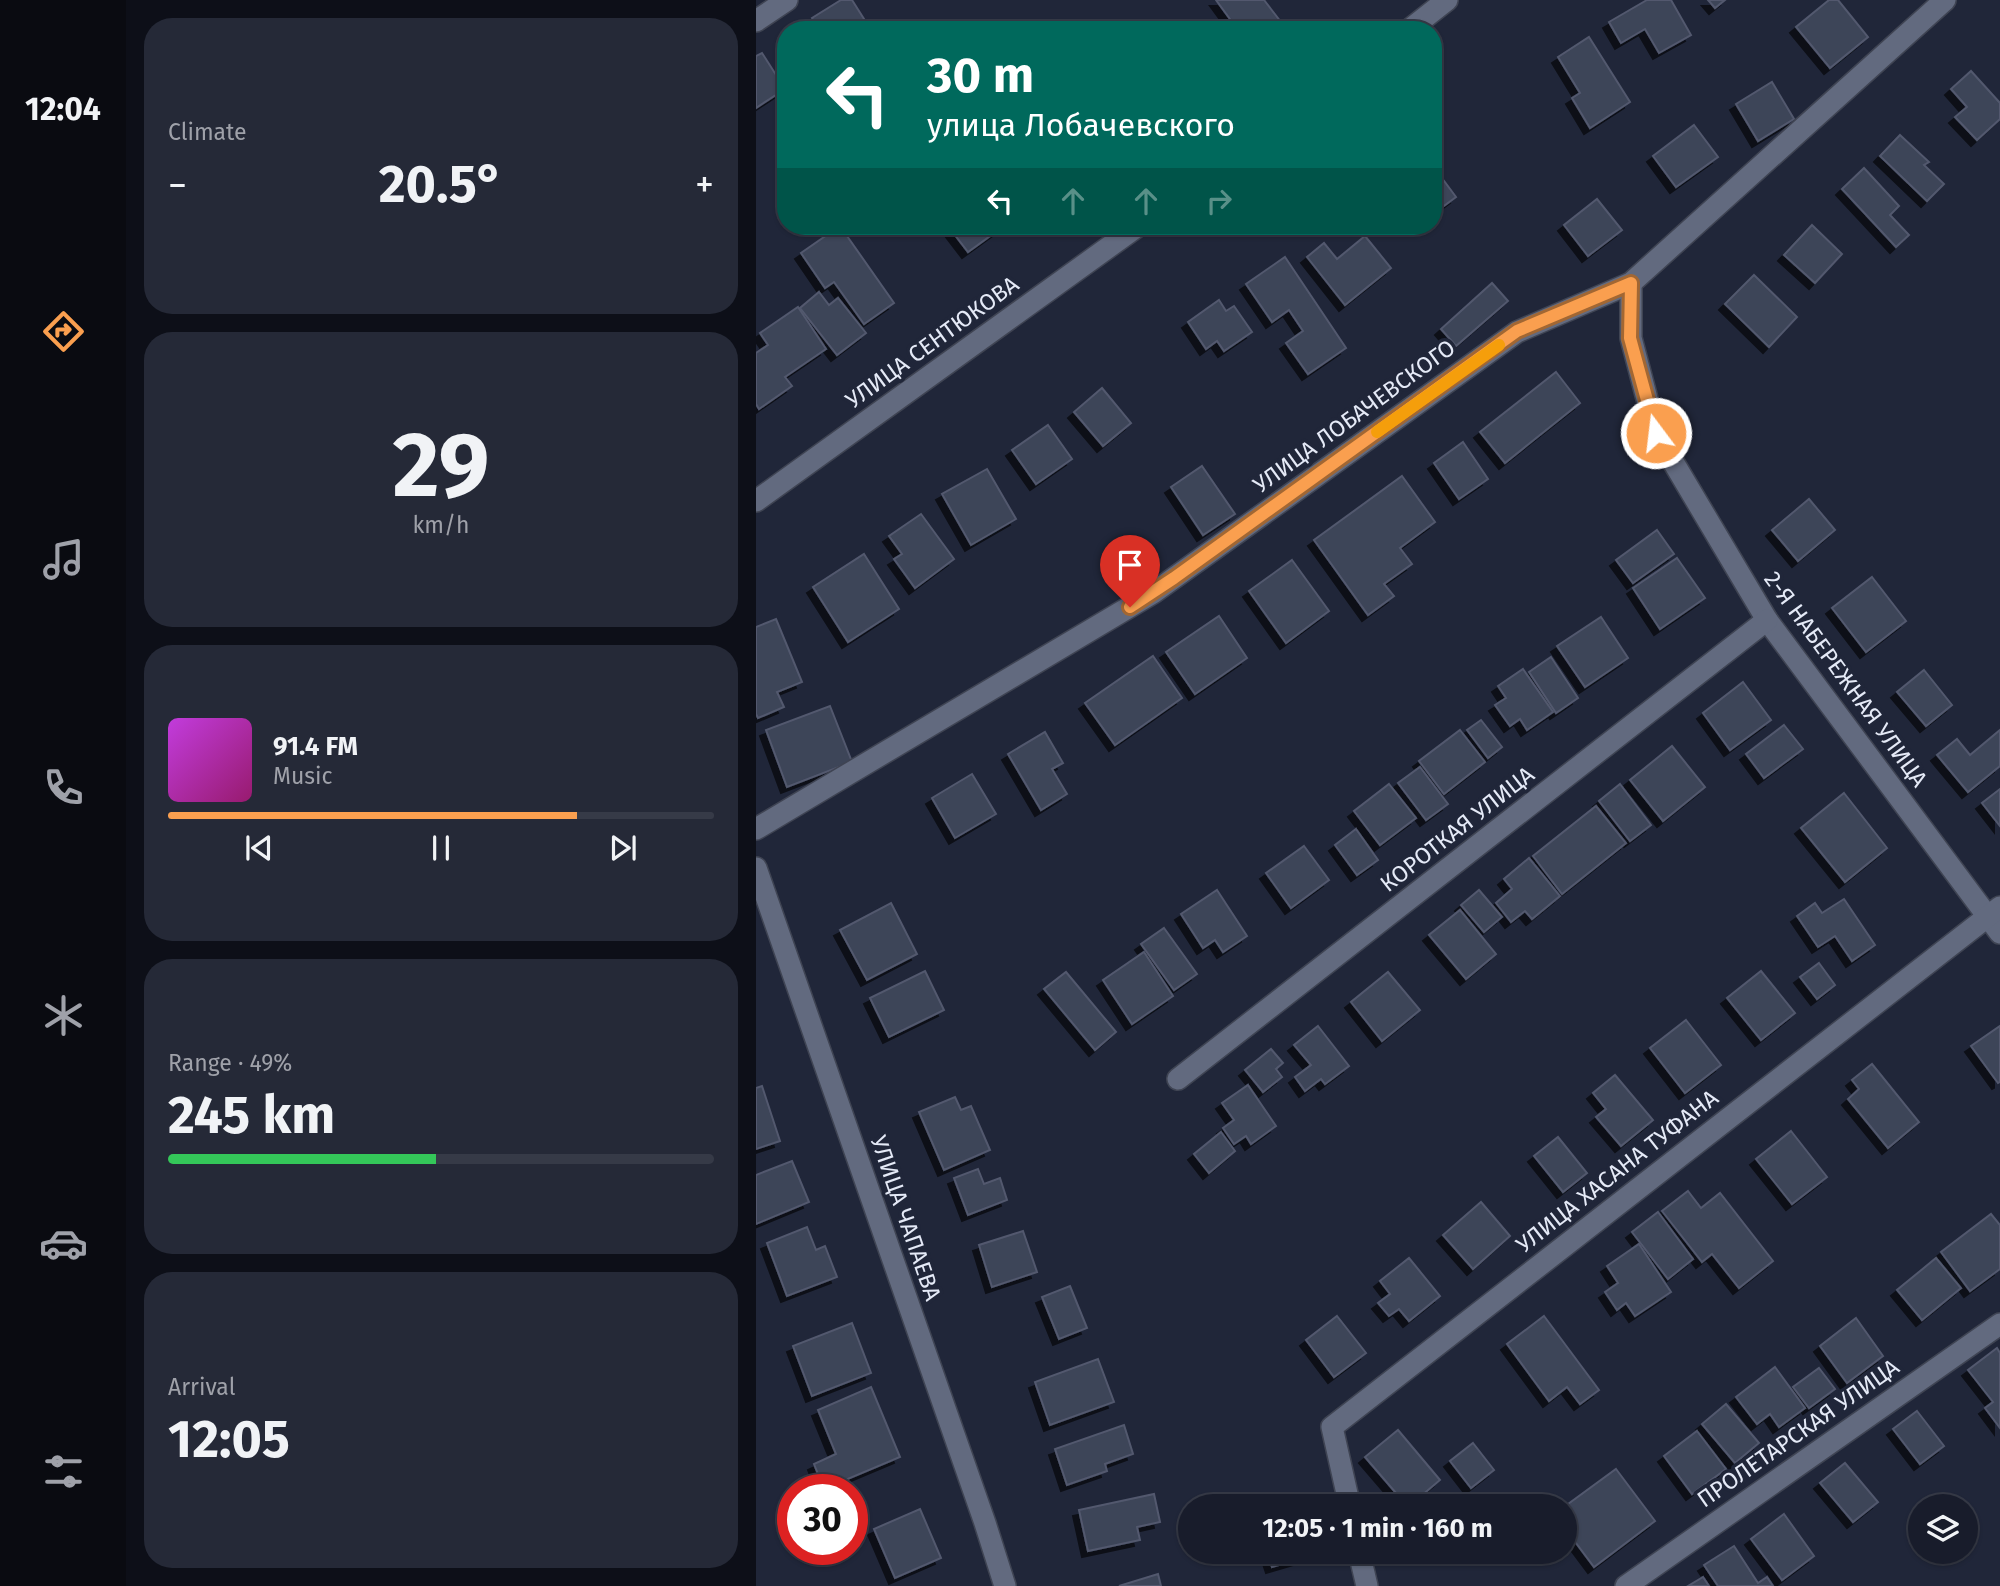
<!DOCTYPE html>
<html lang="en">
<head>
<meta charset="utf-8">
<style>
	:root { --surface:#181c2b; --page:#252937; --text:#f1f3f6; --muted:#9fa1a9; --line:#363a47; --accent:#fa9f4f }
	body { margin:0; font-family:"Fira Sans",sans-serif; background:var(--page); color:var(--text); height:100vh; display:flex; flex-direction:column; font-size:26px; white-space:nowrap }
	* { box-sizing:border-box; margin:0 }
	p { font-size:23px; color:var(--muted) }
	.icon { flex:none; width:38px; height:38px; fill:none; stroke:currentColor; stroke-width:2; stroke-linecap:round; stroke-linejoin:round }
	.map { position:relative; flex:1; overflow:hidden }
	.side { display:flex; flex-direction:column; gap:18px; padding:18px; background:#0d0f18; width:630px }
	.side>* { flex:none }
	.hud { position:absolute; left:21px; top:21px; width:665px; height:214px; border-radius:28px; box-shadow:0 2px 5px #0004,0 0 0 2px var(--line); background:#00695c; color:#fff; overflow:hidden }
	.buttons { position:absolute; left:1152px; top:1494px; display:grid; gap:14px }
	.buttons a { display:grid; place-items:center; width:70px; height:70px; border-radius:50%; background:var(--surface); box-shadow:0 2px 5px #0004,0 0 0 2px var(--line); font-size:35px }
	.speed { position:absolute; left:21px; top:1474px; display:flex; gap:14px; font-size:35px; font-weight:700; text-align:center }
	.speed>* { display:grid; place-content:center; width:91px; height:91px; border-radius:50%; background:var(--surface); box-shadow:0 2px 5px #0004,0 0 0 2px var(--line); line-height:1 }
	.speed .limit { border:10px solid #d22; background:#fff; color:#111 }
	.pin { position:absolute; display:grid; place-items:center; width:60px; height:60px; color:#fff; margin:-72px -30px; border-radius:50% 50% 50% 0; rotate:-45deg; box-shadow:0 0 7px #0007 }
	.pin .icon { rotate:45deg }
	.me { position:absolute; width:77px; margin:-38px; rotate:345deg; stroke-linejoin:round; filter:drop-shadow(0 0 5px #0008) }
	.turn { display:flex; align-items:center; gap:24px; height:147px; padding:0 35px; font-size:32px }
	.turn .icon { width:91px; height:91px; stroke-width:2.5 }
	.turn b { display:block; font-size:49px; line-height:60px }
	.lanes { display:flex; align-items:center; height:66px; padding:0 35px; background:#0003; justify-content:center; gap:35px; direction:ltr }
	.lanes .off { opacity:.35 }
	.big { font-size:52px; font-weight:700; line-height:1.1 }
	.side .tile { flex:1; display:flex; flex-direction:column; justify-content:center; gap:10px; min-width:0; padding:0 24px; border-radius:28px; background:var(--page) }
	.side .dial { align-items:center; gap:0 }
	.dial b { font-size:91px; line-height:1 }
	.song { display:flex; align-items:center; gap:21px }
	.cover { width:84px; height:84px; border-radius:10px; background:linear-gradient(135deg,hsl(290 70% 55%),hsl(320 70% 35%)) }
	.played { height:7px; border-radius:4px; background:linear-gradient(90deg,var(--accent) 75%,var(--line) 75%) }
	.keys { display:flex; justify-content:space-around; direction:ltr }
	.heat { display:flex; justify-content:space-between; align-items:center; font-size:38px; direction:ltr }
	.charge { height:10px; border-radius:5px; background:linear-gradient(90deg,#34c759 49%,var(--line) 0) }
	.trip { position:absolute; left:422px; top:1494px; width:399px; height:70px; border-radius:35px; background:var(--surface); box-shadow:0 2px 5px #0004,0 0 0 2px var(--line); font-weight:700; line-height:70px; text-align:center }
	main { display:flex; flex:1; min-height:0 }
	.tab-bar { display:flex; flex-direction:column; width:126px; justify-content:space-around; align-items:center; background:#0a0b11; color:var(--muted) }
	.tab-bar .icon { width:49px; height:49px }
	.tab-bar .on { color:var(--accent) }
	.tab-bar b { font-size:32px; color:var(--text) }
	.map>svg:first-child { display:block }
</style>
</head>
<body>
<main>
<nav class="tab-bar">
<b>12:04</b>
<svg class="icon on" aria-label="directions" viewBox="0 0 24 24"><path d="M12 3l9 9-9 9-9-9zM9 14v-3h6M13 9l2 2-2 2"/></svg>
<svg class="icon" aria-label="music" viewBox="0 0 24 24"><path d="M9 18V5l10-2v13"/><circle cx="6" cy="18" r="3"/><circle cx="16" cy="16" r="3"/></svg>
<svg class="icon" aria-label="phone" viewBox="0 0 24 24"><path d="M5 4h4l2 5-3 2q2 4 5 5l2-3 5 2v4C11 20 4 13 5 4z"/></svg>
<svg class="icon" aria-label="climate" viewBox="0 0 24 24"><path d="M12 3v18M4 7l16 10M4 17L20 7"/></svg>
<svg class="icon" aria-label="car" viewBox="0 0 24 24"><path d="M5 17H2v-5l4-1 3-4h7l3 4 3 1v5h-3M9 17h6M6 11h13"/><circle cx="7" cy="17" r="2"/><circle cx="17" cy="17" r="2"/></svg>
<svg class="icon" aria-label="filters" viewBox="0 0 24 24"><path d="M4 7h16M4 17h16"/><circle cx="9" cy="7" r="2"/><circle cx="15" cy="17" r="2"/></svg>
</nav>
<section class="side">
<div class="tile"><p>Climate</p>
<div class="heat"><a>−</a><b class="big">20.5°</b><a>+</a></div>
</div>
<div class="tile dial"><b>29</b><p>km/h</p></div>
<div class="tile">
<div class="song"><i class="cover"></i><div><b>91.4 FM</b><p>Music</p></div></div>
<div class="played"></div>
<div class="keys"><svg class="icon" aria-label="previous" viewBox="0 0 24 24"><path d="M18 5L8 12l10 7zM5 5v14"/></svg><svg class="icon" aria-label="pause" viewBox="0 0 24 24"><path d="M8 5v14M16 5v14"/></svg><svg class="icon" aria-label="next" viewBox="0 0 24 24"><path d="M6 5l10 7-10 7zM19 5v14"/></svg></div>
</div>
<div class="tile"><p>Range · 49%</p><b class="big">245 km</b><div class="charge"></div></div>
<div class="tile"><p>Arrival</p><b class="big">12:05</b></div>
</section>
<div class="map">
<svg width="1244" height="1586" viewBox="0 0 1244 1586">
	<defs>
		<filter id="shadow"><feDropShadow dx="-6" dy="6" stdDeviation="0" flood-color="#0009"/></filter>
	</defs>
	<rect width="100%" height="100%" fill="#202639"/>
	<g fill="#3d4458" stroke="#52596e" stroke-width="2" filter="url(#shadow)">
		<path d="M 85,0 L 96,0 L 115,30 L 64,30 L 56,18 Z"/>
		<path d="M 460,0 L 508,0 L 525,22 L 514,30 L 482,30 Z"/>
		<path d="M 891,0 L 915,0 L 935,35 L 903,53 L 889,29 L 865,43 L 853,22 Z"/>
		<path d="M 952,0 L 969,0 L 959,8 Z"/>
		<path d="M 1073,0 L 1082,0 L 1112,37 L 1074,68 L 1040,27 Z"/>
		<path d="M 833,37 L 874,102 L 834,128 L 816,98 L 824,93 L 802,57 Z"/>
		<path d="M 6,53 L 29,89 L 0,108 L 0,56 Z"/>
		<path d="M 1215,71 L 1244,103 L 1244,119 L 1221,140 L 1199,117 L 1211,107 L 1195,89 Z"/>
		<path d="M 1016,82 L 1038,119 L 1002,141 L 980,104 Z"/>
		<path d="M 938,125 L 962,157 L 920,187 L 897,156 Z"/>
		<path d="M 1144,135 L 1173,162 L 1168,165 L 1188,184 L 1171,201 L 1124,156 Z"/>
		<path d="M 677,166 L 700,197 L 677,214 Z"/>
		<path d="M 1108,168 L 1143,206 L 1134,215 L 1153,235 L 1140,247 L 1086,189 Z"/>
		<path d="M 841,199 L 866,230 L 832,256 L 808,225 Z"/>
		<path d="M 1056,225 L 1086,254 L 1059,283 L 1028,255 Z"/>
		<path d="M 84,226 L 138,303 L 108,324 L 78,282 L 69,288 L 45,253 Z"/>
		<path d="M 192,226 L 248,226 L 212,252 Z"/>
		<path d="M 609,236 L 635,268 L 589,305 L 551,257 L 568,243 L 581,259 Z"/>
		<path d="M 529,257 L 590,348 L 552,374 L 530,343 L 547,331 L 533,310 L 516,322 L 490,284 Z"/>
		<path d="M 998,275 L 1041,317 L 1013,347 L 969,304 Z"/>
		<path d="M 736,283 L 752,301 L 700,346 L 685,329 Z"/>
		<path d="M 63,292 L 73,305 L 82,298 L 110,333 L 81,355 L 44,308 Z"/>
		<path d="M 463,300 L 470,311 L 478,306 L 496,332 L 468,351 L 461,341 L 450,349 L 432,322 Z"/>
		<path d="M 42,307 L 70,349 L 29,377 L 36,386 L 3,409 L 0,404 L 0,353 L 12,345 L 4,333 Z"/>
		<path d="M 800,372 L 824,403 L 749,463 L 724,432 Z"/>
		<path d="M 346,388 L 375,423 L 347,446 L 318,412 Z"/>
		<path d="M 292,425 L 316,459 L 280,484 L 256,450 Z"/>
		<path d="M 707,442 L 732,479 L 703,499 L 678,463 Z"/>
		<path d="M 446,466 L 479,514 L 447,535 L 415,487 Z"/>
		<path d="M 231,469 L 260,519 L 215,545 L 186,494 Z"/>
		<path d="M 646,476 L 679,522 L 644,548 L 656,564 L 628,584 L 638,596 L 612,615 L 558,540 Z"/>
		<path d="M 1053,499 L 1079,530 L 1042,561 L 1016,530 Z"/>
		<path d="M 165,514 L 198,559 L 159,588 L 138,559 L 146,554 L 133,536 Z"/>
		<path d="M 901,530 L 918,554 L 877,583 L 860,560 Z"/>
		<path d="M 108,554 L 143,609 L 92,642 L 57,587 Z"/>
		<path d="M 921,558 L 949,598 L 904,629 L 877,588 Z"/>
		<path d="M 536,560 L 573,611 L 530,643 L 493,591 Z"/>
		<path d="M 1116,577 L 1150,621 L 1110,652 L 1076,608 Z"/>
		<path d="M 463,616 L 491,658 L 439,694 L 410,652 Z"/>
		<path d="M 845,617 L 872,658 L 829,687 L 801,646 Z"/>
		<path d="M 20,619 L 46,682 L 21,692 L 28,707 L 2,718 L 0,714 L 0,627 Z"/>
		<path d="M 397,656 L 426,698 L 359,745 L 329,703 Z"/>
		<path d="M 795,657 L 822,698 L 800,713 L 773,672 Z"/>
		<path d="M 767,669 L 797,712 L 771,730 L 764,719 L 754,726 L 739,705 L 750,698 L 742,686 Z"/>
		<path d="M 1168,670 L 1196,705 L 1170,726 L 1141,692 Z"/>
		<path d="M 987,682 L 1015,720 L 974,750 L 947,713 Z"/>
		<path d="M 74,706 L 96,762 L 31,787 L 10,730 Z"/>
		<path d="M 725,720 L 746,747 L 732,758 L 711,730 Z"/>
		<path d="M 1028,725 L 1047,749 L 1008,778 L 990,754 Z"/>
		<path d="M 704,730 L 729,762 L 688,794 L 663,761 Z"/>
		<path d="M 1244,730 L 1244,766 L 1212,792 L 1181,755 L 1201,739 L 1214,755 Z"/>
		<path d="M 289,732 L 307,763 L 296,769 L 311,794 L 285,810 L 252,754 Z"/>
		<path d="M 916,746 L 949,787 L 907,821 L 874,780 Z"/>
		<path d="M 664,767 L 692,804 L 670,820 L 642,783 Z"/>
		<path d="M 216,774 L 240,814 L 199,838 L 176,798 Z"/>
		<path d="M 633,784 L 660,818 L 624,845 L 598,811 Z"/>
		<path d="M 864,784 L 895,825 L 874,841 L 843,801 Z"/>
		<path d="M 1244,789 L 1244,826 L 1226,803 Z"/>
		<path d="M 1088,793 L 1131,848 L 1089,882 L 1045,828 Z"/>
		<path d="M 840,806 L 870,843 L 806,894 L 777,856 Z"/>
		<path d="M 600,829 L 622,860 L 601,875 L 579,845 Z"/>
		<path d="M 548,846 L 573,880 L 535,908 L 510,873 Z"/>
		<path d="M 773,858 L 804,896 L 776,919 L 769,911 L 755,922 L 740,903 L 756,889 L 748,879 Z"/>
		<path d="M 461,890 L 491,936 L 467,952 L 459,940 L 447,948 L 425,914 Z"/>
		<path d="M 723,890 L 746,917 L 728,932 L 705,905 Z"/>
		<path d="M 1088,899 L 1119,945 L 1096,961 L 1079,936 L 1062,947 L 1041,916 L 1059,903 L 1066,913 Z"/>
		<path d="M 135,903 L 161,954 L 111,980 L 84,930 Z"/>
		<path d="M 704,910 L 740,954 L 710,979 L 673,935 Z"/>
		<path d="M 408,928 L 441,974 L 418,990 L 385,944 Z"/>
		<path d="M 388,952 L 417,996 L 376,1024 L 347,980 Z"/>
		<path d="M 1063,963 L 1079,985 L 1061,999 L 1044,977 Z"/>
		<path d="M 169,971 L 188,1010 L 133,1037 L 114,998 Z"/>
		<path d="M 1005,971 L 1039,1013 L 1005,1040 L 971,998 Z"/>
		<path d="M 310,972 L 360,1032 L 339,1050 L 288,989 Z"/>
		<path d="M 632,972 L 664,1010 L 626,1041 L 595,1002 Z"/>
		<path d="M 930,1020 L 965,1065 L 929,1093 L 894,1048 Z"/>
		<path d="M 562,1026 L 593,1066 L 569,1084 L 565,1079 L 549,1091 L 539,1077 L 555,1065 L 538,1045 Z"/>
		<path d="M 1244,1026 L 1244,1082 L 1242,1083 L 1215,1046 Z"/>
		<path d="M 515,1049 L 527,1063 L 520,1069 L 526,1077 L 507,1092 L 489,1070 Z"/>
		<path d="M 1116,1064 L 1163,1122 L 1132,1148 L 1092,1099 L 1103,1089 L 1096,1080 Z"/>
		<path d="M 859,1075 L 897,1120 L 865,1146 L 840,1117 L 850,1109 L 837,1093 Z"/>
		<path d="M 492,1085 L 520,1126 L 495,1144 L 490,1136 L 478,1144 L 467,1128 L 478,1120 L 466,1103 Z"/>
		<path d="M 6,1086 L 24,1141 L 0,1149 L 0,1088 Z"/>
		<path d="M 199,1097 L 205,1110 L 215,1106 L 234,1150 L 188,1170 L 163,1112 Z"/>
		<path d="M 1035,1131 L 1071,1177 L 1036,1204 L 1000,1159 Z"/>
		<path d="M 465,1132 L 479,1151 L 453,1173 L 438,1154 Z"/>
		<path d="M 802,1137 L 831,1173 L 807,1192 L 778,1156 Z"/>
		<path d="M 36,1161 L 53,1202 L 0,1224 L 0,1175 Z"/>
		<path d="M 222,1169 L 228,1184 L 244,1178 L 251,1200 L 212,1215 L 198,1178 Z"/>
		<path d="M 932,1191 L 945,1208 L 964,1193 L 1017,1261 L 983,1288 L 956,1254 L 946,1262 L 906,1211 Z"/>
		<path d="M 725,1202 L 754,1236 L 717,1269 L 687,1235 Z"/>
		<path d="M 902,1212 L 937,1259 L 912,1279 L 876,1232 Z"/>
		<path d="M 1235,1214 L 1244,1225 L 1244,1269 L 1214,1291 L 1185,1252 Z"/>
		<path d="M 51,1227 L 60,1250 L 69,1246 L 81,1277 L 31,1296 L 11,1243 Z"/>
		<path d="M 267,1231 L 281,1272 L 236,1287 L 223,1245 Z"/>
		<path d="M 883,1244 L 915,1292 L 879,1316 L 870,1303 L 861,1310 L 849,1292 L 862,1283 L 851,1266 Z"/>
		<path d="M 653,1258 L 684,1296 L 653,1321 L 643,1309 L 633,1316 L 622,1303 L 634,1294 L 624,1281 Z"/>
		<path d="M 1180,1258 L 1205,1288 L 1166,1320 L 1141,1290 Z"/>
		<path d="M 314,1286 L 331,1328 L 303,1339 L 286,1297 Z"/>
		<path d="M 581,1316 L 610,1353 L 578,1377 L 550,1340 Z"/>
		<path d="M 788,1316 L 843,1390 L 824,1404 L 811,1387 L 793,1401 L 751,1344 Z"/>
		<path d="M 1100,1318 L 1127,1356 L 1091,1383 L 1064,1346 Z"/>
		<path d="M 96,1323 L 115,1373 L 56,1396 L 37,1346 Z"/>
		<path d="M 1241,1348 L 1244,1353 L 1244,1428 L 1229,1408 L 1237,1402 L 1212,1370 Z"/>
		<path d="M 342,1359 L 358,1402 L 294,1425 L 279,1382 Z"/>
		<path d="M 1019,1367 L 1049,1408 L 1023,1427 L 1014,1414 L 1001,1424 L 980,1397 Z"/>
		<path d="M 1063,1368 L 1079,1389 L 1053,1408 L 1037,1387 Z"/>
		<path d="M 115,1387 L 144,1457 L 68,1489 L 58,1464 L 80,1454 L 62,1410 Z"/>
		<path d="M 970,1404 L 1003,1443 L 979,1463 L 946,1424 Z"/>
		<path d="M 1161,1411 L 1188,1446 L 1164,1464 L 1137,1429 Z"/>
		<path d="M 368,1425 L 377,1454 L 349,1464 L 351,1471 L 311,1485 L 299,1449 Z"/>
		<path d="M 642,1430 L 684,1480 L 652,1507 L 609,1457 Z"/>
		<path d="M 941,1431 L 970,1469 L 936,1494 L 908,1456 Z"/>
		<path d="M 717,1443 L 738,1470 L 715,1488 L 694,1461 Z"/>
		<path d="M 1089,1463 L 1122,1502 L 1097,1522 L 1064,1483 Z"/>
		<path d="M 860,1469 L 899,1521 L 838,1567 L 808,1527 L 808,1507 Z"/>
		<path d="M 398,1494 L 404,1522 L 381,1527 L 384,1540 L 332,1551 L 323,1510 Z"/>
		<path d="M 164,1509 L 185,1558 L 139,1578 L 118,1529 Z"/>
		<path d="M 1028,1514 L 1058,1556 L 1026,1580 L 995,1539 Z"/>
		<path d="M 978,1546 L 1002,1583 L 1011,1577 L 1017,1586 L 962,1586 L 948,1565 Z"/>
		<path d="M 511,1552 L 567,1552 L 516,1567 Z"/>
		<path d="M 402,1574 L 405,1586 L 363,1586 Z"/>
		<path d="M 947,1577 L 953,1586 L 932,1586 Z"/>
	</g>
	<g fill="none" stroke-linecap="round" stroke-linejoin="round">
		<g stroke="#3f4453" stroke-width="24">
			<g id="street">
				<path d="M 0,21 L 31,0"/>
				<path d="M 653,30 L 691,0"/>
				<path d="M 875,283 L 875,338 L 900,433 L 1011,620 L 1244,933"/>
				<path d="M 0,501 L 382,226"/>
				<path d="M 0,829 L 397,593 L 761,332 L 875,283 L 1189,0"/>
				<path d="M 0,868 L 229,1523 L 249,1586"/>
				<path d="M 422,1079 L 1011,620"/>
				<path d="M 594,1507 L 576,1427 L 1244,907"/>
				<path d="M 603,1552 L 611,1586"/>
				<path d="M 870,1586 L 1244,1324"/>
			</g>
		</g>
		<use href="#street" stroke="#626a7f" stroke-width="21"/>
	</g>
	<g fill="none" stroke-linecap="round" stroke-linejoin="round">
		<g stroke="#a26733" stroke-width="18">
			<path id="route" d="M 374,607 L 418,578 L 761,331 L 875,283 L 874,338 L 900,433"/>
		</g>
		<use href="#route" stroke="#fa9f4f" stroke-width="12"/>
		<path stroke="#f59e0b" stroke-width="12" d="M 621,432 L 743,345"/>
	</g>
	<g text-anchor="middle" dominant-baseline="central" stroke-width="7" stroke-linejoin="round" paint-order="stroke">
		<g font-size="23" fill="#e5eaf7" stroke="#202639">
			<text transform="translate(176 342) rotate(-36)">УЛИЦА СЕНТЮКОВА</text>
			<text transform="translate(598 416) rotate(-36)">УЛИЦА ЛОБАЧЕВСКОГО</text>
			<text transform="translate(1090 679) rotate(54)">2-Я НАБЕРЕЖНАЯ УЛИЦА</text>
			<text transform="translate(701 829) rotate(-38)">КОРОТКАЯ УЛИЦА</text>
			<text transform="translate(861 1171) rotate(-38)">УЛИЦА ХАСАНА ТУФАНА</text>
			<text transform="translate(150 1218) rotate(71)">УЛИЦА ЧАПАЕВА</text>
			<text transform="translate(1042 1433) rotate(-35)">ПРОЛЕТАРСКАЯ УЛИЦА</text>
		</g>
	</g>
</svg>
<div class="buttons">
<a><svg class="icon" aria-label="layers" viewBox="0 0 24 24"><path d="M12 4l9 5-9 5-9-5zM3 14l9 5 9-5"/></svg></a>
</div>
<div class="speed"><div class="limit">30</div></div>
<div class="pin" style="left:374px;top:607px;background:#d93025"><svg class="icon" aria-label="arrive" viewBox="0 0 24 24"><path d="M6 21V4h12l-3 4 3 4H6"/></svg></div>
<svg class="me" style="left:900px;top:433px" viewBox="-20 -20 40 40"><circle r="17" fill="#fa9f4f" stroke="#fff" stroke-width="3"/><path d="M0-11L8 9 0 5-8 9z" fill="#fff"/></svg>
<div class="trip">12:05 · 1 min · 160 m</div>
<div class="hud">
<div class="turn"><svg class="icon" aria-label="left" viewBox="0 0 24 24"><path d="M17 20v-9H6M10 6l-5 5 5 5"/></svg><div><b>30 m</b>улица Лобачевского</div></div>
<div class="lanes"><svg class="icon" aria-label="left" viewBox="0 0 24 24"><path d="M17 20v-9H6M10 6l-5 5 5 5"/></svg><svg class="icon off" aria-label="ahead" viewBox="0 0 24 24"><path d="M12 20V5M6 11l6-6 6 6"/></svg><svg class="icon off" aria-label="ahead" viewBox="0 0 24 24"><path d="M12 20V5M6 11l6-6 6 6"/></svg><svg class="icon off" aria-label="right" viewBox="0 0 24 24"><path d="M7 20v-9h11M14 6l5 5-5 5"/></svg></div>
</div>
</div>
</main>
</body>
</html>
